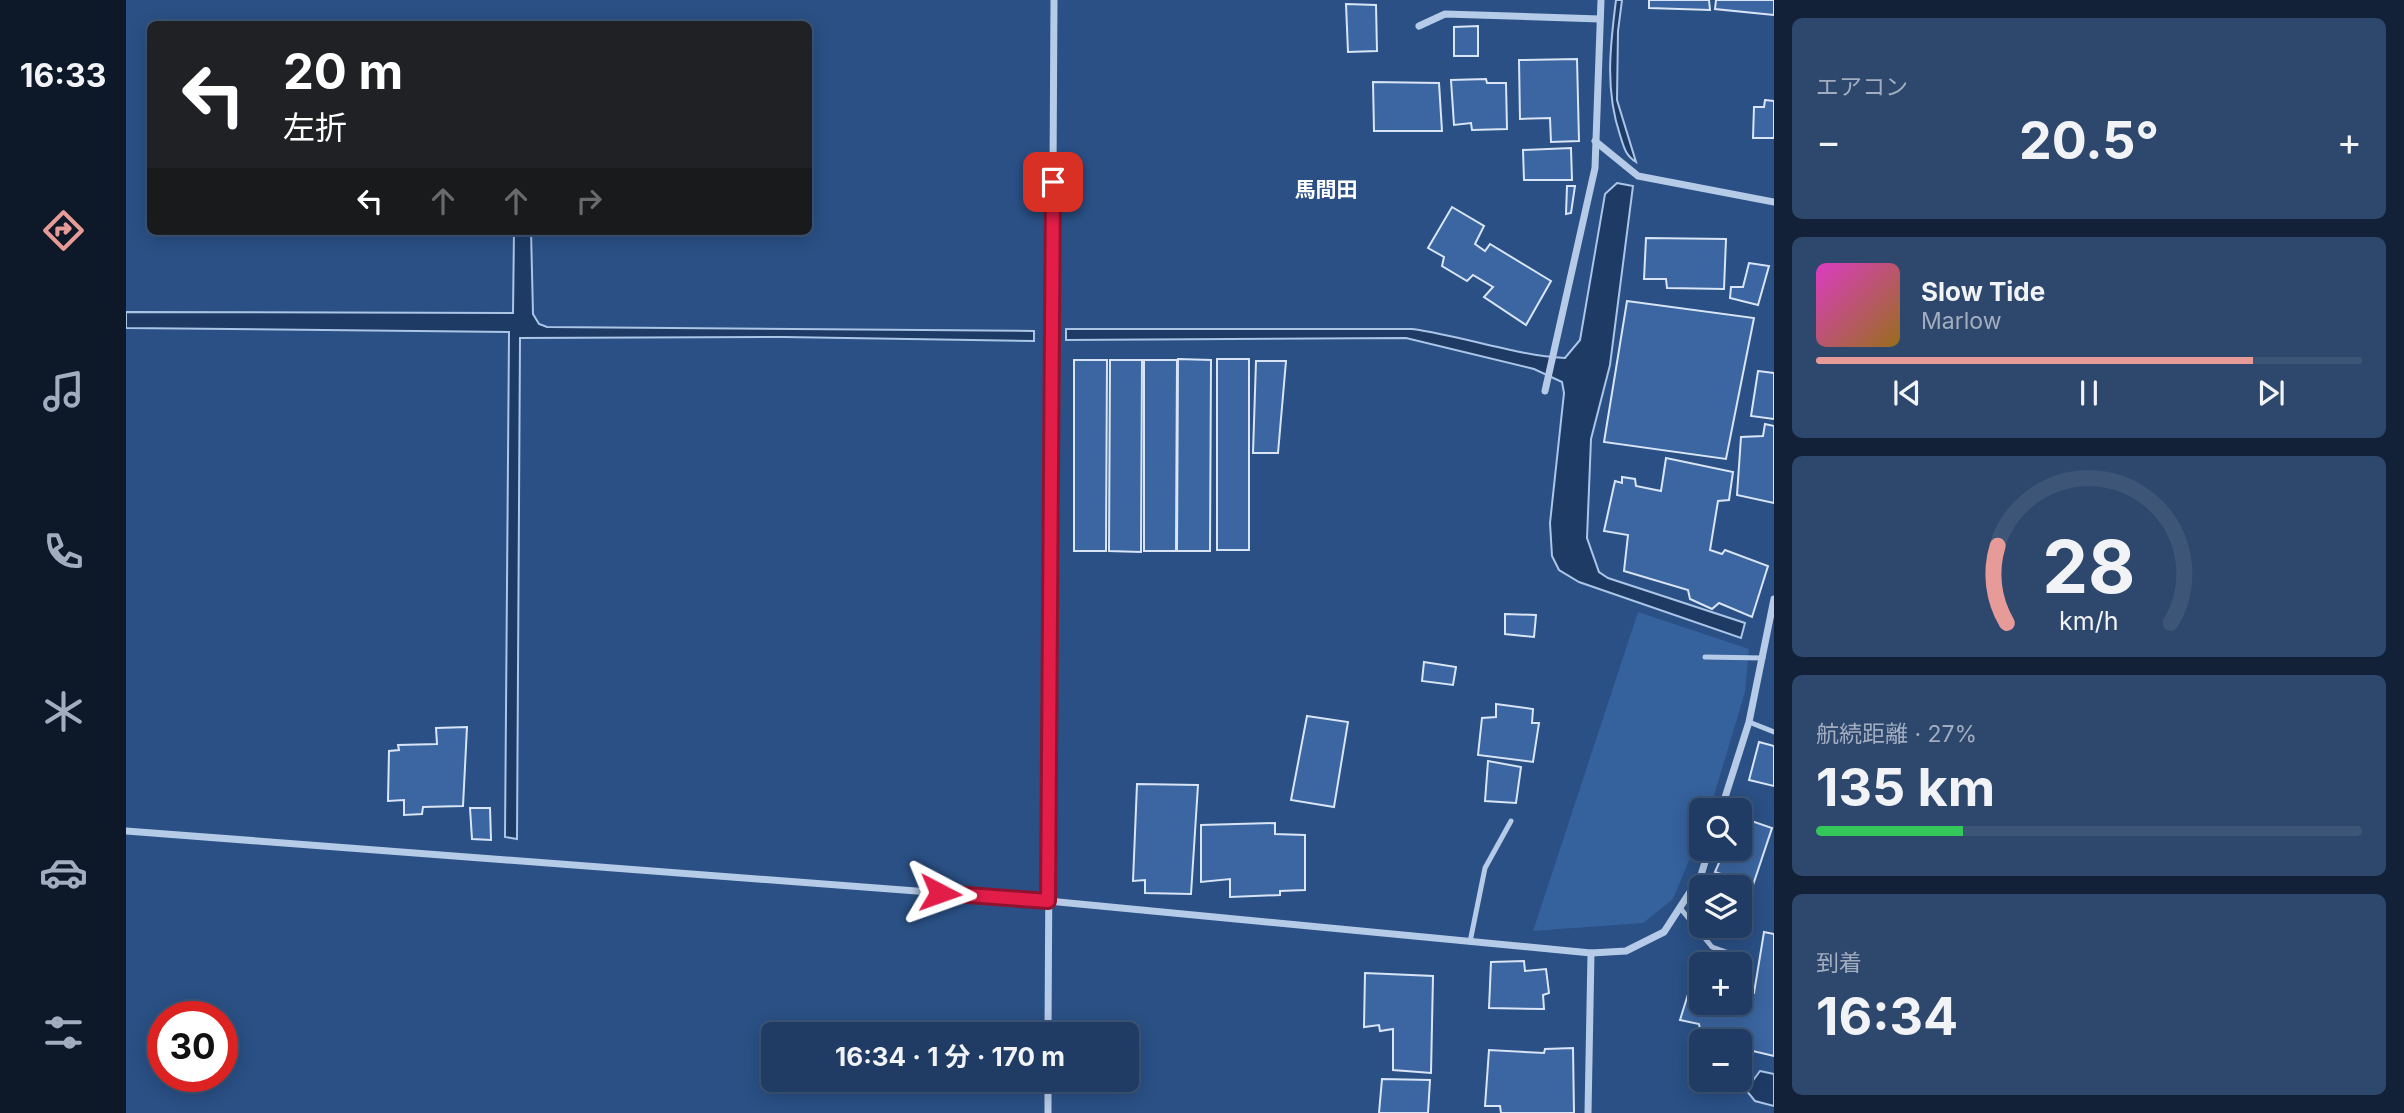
<!DOCTYPE html>
<html lang="ja">
<head>
<meta charset="utf-8">
<style>
	:root { --surface:#203c64; --page:#2d476d; --text:#f1f3f6; --muted:#a2adbf; --line:#3d5678; --accent:#e69b98 }
	body { margin:0; font-family:Inter,"Noto Sans JP",sans-serif; background:var(--page); color:var(--text); height:100vh; display:flex; flex-direction:column; font-size:26px; white-space:nowrap }
	* { box-sizing:border-box; margin:0 }
	p { font-size:23px; color:var(--muted) }
	.icon { flex:none; width:38px; height:38px; fill:none; stroke:currentColor; stroke-width:2; stroke-linecap:round; stroke-linejoin:round }
	.map { position:relative; flex:1; overflow:hidden }
	.drawer { display:flex; flex-direction:column; gap:18px; padding:18px; background:#122137; width:630px }
	.drawer>* { flex:none }
	.top-card { position:absolute; left:21px; top:21px; width:665px; height:214px; border-radius:10px; box-shadow:0 4px 18px #0003,0 0 0 2px var(--line); background:#202124; color:#fff; overflow:hidden }
	.fabs { position:absolute; left:1563px; top:798px; display:grid; gap:14px }
	.fabs a { display:grid; place-items:center; width:63px; height:63px; border-radius:10px; background:var(--surface); box-shadow:0 4px 18px #0003,0 0 0 2px var(--line); font-size:35px }
	.speed { position:absolute; left:21px; top:1001px; display:flex; gap:14px; font-size:35px; font-weight:700; text-align:center }
	.speed>* { display:grid; place-content:center; width:91px; height:91px; border-radius:50%; background:var(--surface); box-shadow:0 4px 18px #0003,0 0 0 2px var(--line); line-height:1 }
	.speed .limit { border:10px solid #d22; background:#fff; color:#111 }
	.pin { position:absolute; display:grid; place-items:center; width:60px; height:60px; color:#fff; margin:-30px; border-radius:14px; box-shadow:0 4px 10px #0006 }
	.me { position:absolute; width:77px; margin:-38px; rotate:94deg; stroke-linejoin:round; filter:drop-shadow(0 0 5px #0008) }
	.turn { display:flex; align-items:center; gap:24px; height:147px; padding:0 21px; font-size:32px }
	.turn .icon { width:91px; height:91px; stroke-width:2.5 }
	.turn b { display:block; font-size:49px; line-height:60px }
	.lanes { display:flex; align-items:center; height:66px; padding:0 21px; background:#0003; justify-content:center; gap:35px; direction:ltr }
	.lanes .off { opacity:.35 }
	.big { font-size:52px; font-weight:700; line-height:1.1 }
	.drawer .widget { flex:1; display:flex; flex-direction:column; justify-content:center; gap:10px; min-width:0; padding:0 24px; border-radius:10px; background:var(--page) }
	.drawer .dial { align-items:center; gap:0 }
	.dial svg { height:182px; overflow:visible; fill:none; stroke:var(--line); stroke-width:7; stroke-linecap:round; text-anchor:middle }
	.dial text { fill:var(--text); stroke:none }
	.song { display:flex; align-items:center; gap:21px }
	.cover { width:84px; height:84px; border-radius:10px; background:linear-gradient(135deg,hsl(310 70% 55%),hsl(40 70% 35%)) }
	.played { height:7px; border-radius:4px; background:linear-gradient(90deg,var(--accent) 80%,var(--line) 80%) }
	.keys { display:flex; justify-content:space-around; direction:ltr }
	.heat { display:flex; justify-content:space-between; align-items:center; font-size:38px; direction:ltr }
	.charge { height:10px; border-radius:5px; background:linear-gradient(90deg,#34c759 27%,var(--line) 0) }
	.trip { position:absolute; left:635px; top:1022px; width:378px; height:70px; border-radius:10px; background:var(--surface); box-shadow:0 4px 18px #0003,0 0 0 2px var(--line); font-weight:700; line-height:70px; text-align:center }
	main { display:flex; flex:1; min-height:0 }
	.dock { display:flex; flex-direction:column; width:126px; justify-content:space-around; align-items:center; background:#0d1828; color:var(--muted) }
	.dock .icon { width:49px; height:49px }
	.dock .current { color:var(--accent) }
	.dock b { font-size:32px; color:var(--text) }
	.map>svg:first-child { display:block }
</style>
</head>
<body>
<main>
<nav class="dock">
<b>16:33</b>
<svg class="icon current" aria-label="directions" viewBox="0 0 24 24"><path d="M12 3l9 9-9 9-9-9zM9 14v-3h6M13 9l2 2-2 2"/></svg>
<svg class="icon" aria-label="music" viewBox="0 0 24 24"><path d="M9 18V5l10-2v13"/><circle cx="6" cy="18" r="3"/><circle cx="16" cy="16" r="3"/></svg>
<svg class="icon" aria-label="phone" viewBox="0 0 24 24"><path d="M5 4h4l2 5-3 2q2 4 5 5l2-3 5 2v4C11 20 4 13 5 4z"/></svg>
<svg class="icon" aria-label="climate" viewBox="0 0 24 24"><path d="M12 3v18M4 7l16 10M4 17L20 7"/></svg>
<svg class="icon" aria-label="car" viewBox="0 0 24 24"><path d="M5 17H2v-5l4-1 3-4h7l3 4 3 1v5h-3M9 17h6M6 11h13"/><circle cx="7" cy="17" r="2"/><circle cx="17" cy="17" r="2"/></svg>
<svg class="icon" aria-label="filters" viewBox="0 0 24 24"><path d="M4 7h16M4 17h16"/><circle cx="9" cy="7" r="2"/><circle cx="15" cy="17" r="2"/></svg>
</nav>
<div class="map">
<svg width="1648" height="1113" viewBox="0 0 1648 1113">
	<rect width="100%" height="100%" fill="#2a5085"/>
	<path fill="#35619c" d="M 1512,612 L 1623,649 L 1619,692 L 1584,809 L 1575,810 L 1575,831 L 1547,899 L 1517,923 L 1407,931 Z"/>
	<g fill="#1e3b66" stroke="#abc5e7" stroke-width="2">
		<path d="M 1490,0 L 1496,0 L 1492,31 L 1491,100 L 1510,162 C 1499,155 1498,147 1494,135 C 1479,90 1484,47 1490,0 Z"/>
		<path d="M 1491,183 L 1507,186 L 1484,365 L 1465,439 L 1461,538 L 1473,572 L 1482,578 L 1619,623 L 1615,638 L 1453,582 L 1433,570 L 1426,556 L 1424,523 L 1438,393 L 1436,382 L 1408,369 L 1280,338 L 940,340 L 940,329 L 1286,329 C 1338,336 1387,355 1439,358 L 1454,340 L 1479,194 Z"/>
		<path d="M 388,231 L 405,231 L 407,314 L 413,324 L 421,327 L 908,331 L 908,341 L 658,337 L 394,338 L 391,839 L 379,837 L 383,332 L 0,328 L 0,312 L 387,313 Z"/>
		<path d="M 1634,1071 L 1648,1074 L 1648,1106 L 1629,1101 L 1620,1090 Z"/>
	</g>
	<g fill="#3b66a1" stroke="#d9e5f6" stroke-width="2">
		<path d="M 1523,0 L 1583,0 L 1584,10 L 1523,8 Z"/>
		<path d="M 1590,0 L 1648,0 L 1648,15 L 1589,9 Z"/>
		<path d="M 1220,4 L 1250,5 L 1251,51 L 1222,52 Z"/>
		<path d="M 1352,26 L 1352,56 L 1328,56 L 1328,27 Z"/>
		<path d="M 1451,59 L 1453,141 L 1425,142 L 1424,118 L 1394,119 L 1393,60 Z"/>
		<path d="M 1360,79 L 1361,83 L 1380,83 L 1381,129 L 1346,130 L 1345,123 L 1328,125 L 1325,80 Z"/>
		<path d="M 1247,82 L 1313,83 L 1316,131 L 1248,131 Z"/>
		<path d="M 1639,100 L 1648,101 L 1648,138 L 1627,138 L 1628,107 L 1638,107 Z"/>
		<path d="M 1445,148 L 1446,180 L 1398,180 L 1397,150 Z"/>
		<path d="M 1441,186 L 1449,186 L 1445,213 L 1440,214 Z"/>
		<path d="M 1326,207 L 1358,226 L 1349,244 L 1359,251 L 1364,244 L 1425,281 L 1400,325 L 1358,297 L 1367,287 L 1347,275 L 1341,281 L 1316,266 L 1318,257 L 1302,248 Z"/>
		<path d="M 1520,238 L 1600,239 L 1598,289 L 1541,288 L 1540,279 L 1518,279 Z"/>
		<path d="M 1623,263 L 1643,266 L 1632,305 L 1604,298 L 1605,287 L 1617,287 Z"/>
		<path d="M 1501,301 L 1628,318 L 1600,459 L 1478,442 Z"/>
		<path d="M 1052,359 L 1085,360 L 1084,551 L 1051,551 Z"/>
		<rect x="1091" y="359" width="32" height="191"/>
		<path d="M 948,360 L 981,360 L 980,551 L 948,551 Z"/>
		<path d="M 984,360 L 1016,360 L 1015,552 L 983,551 Z"/>
		<path d="M 1018,360 L 1051,360 L 1050,551 L 1018,551 Z"/>
		<path d="M 1130,361 L 1160,361 L 1152,453 L 1127,453 Z"/>
		<path d="M 1632,371 L 1648,373 L 1648,419 L 1625,416 Z"/>
		<path d="M 1639,424 L 1648,426 L 1648,503 L 1611,495 L 1615,437 L 1637,436 Z"/>
		<path d="M 1540,458 L 1607,472 L 1603,500 L 1592,501 L 1584,550 L 1596,554 L 1599,550 L 1642,566 L 1626,617 L 1593,603 L 1586,609 L 1564,599 L 1562,590 L 1498,571 L 1502,535 L 1478,531 L 1489,481 L 1496,483 L 1496,477 L 1509,479 L 1510,486 L 1535,491 Z"/>
		<path d="M 1379,614 L 1410,615 L 1408,637 L 1379,634 Z"/>
		<path d="M 1298,662 L 1330,667 L 1327,685 L 1296,681 Z"/>
		<path d="M 1370,704 L 1407,709 L 1406,723 L 1413,723 L 1407,762 L 1352,755 L 1356,718 L 1370,717 Z"/>
		<path d="M 1181,716 L 1222,722 L 1208,807 L 1165,800 Z"/>
		<path d="M 341,727 L 337,806 L 297,807 L 296,814 L 278,815 L 278,800 L 262,801 L 263,751 L 273,750 L 272,745 L 311,744 L 310,728 Z"/>
		<path d="M 1633,742 L 1648,746 L 1648,786 L 1623,780 Z"/>
		<path d="M 1362,761 L 1395,767 L 1390,803 L 1359,801 Z"/>
		<path d="M 1011,784 L 1072,785 L 1065,894 L 1019,893 L 1019,880 L 1007,881 Z"/>
		<path d="M 344,808 L 364,808 L 365,840 L 346,839 Z"/>
		<path d="M 1614,817 L 1646,828 L 1627,885 L 1589,872 L 1599,849 L 1614,849 Z"/>
		<path d="M 1149,823 L 1149,834 L 1179,835 L 1179,890 L 1154,891 L 1154,895 L 1104,897 L 1104,879 L 1075,882 L 1075,825 Z"/>
		<path d="M 1638,932 L 1648,934 L 1648,1056 L 1614,1048 L 1614,1041 L 1576,1039 L 1573,1024 L 1554,1020 L 1568,975 L 1575,977 L 1575,1003 L 1614,1003 L 1614,992 L 1628,993 Z"/>
		<path d="M 1398,961 L 1399,971 L 1420,969 L 1423,993 L 1417,995 L 1418,1009 L 1363,1008 L 1365,962 Z"/>
		<path d="M 1239,973 L 1307,976 L 1305,1073 L 1267,1070 L 1267,1029 L 1254,1031 L 1253,1025 L 1238,1027 Z"/>
		<path d="M 1447,1048 L 1448,1113 L 1375,1113 L 1374,1106 L 1359,1106 L 1363,1050 L 1418,1053 L 1419,1049 Z"/>
		<path d="M 1256,1079 L 1304,1080 L 1302,1113 L 1253,1113 Z"/>
	</g>
	<g fill="none" stroke-linecap="round" stroke-linejoin="round">
		<g stroke="#b6cbe7" stroke-width="5">
			<path d="M 1579,657 L 1637,658"/>
			<path d="M 1623,722 L 1648,732"/>
			<path d="M 1555,909 L 1586,947 L 1623,960"/>
			<path d="M 1344,942 L 1359,868 L 1385,821"/>
		</g>
		<g stroke="#b6cbe7" stroke-width="7">
			<path d="M 1293,26 L 1319,14 L 1474,19"/>
			<path d="M 1469,141 L 1512,176 L 1648,202"/>
			<path d="M 1419,391 L 1469,168 L 1475,0"/>
			<path d="M 1595,810 L 1623,722 L 1648,599"/>
			<path d="M 0,831 L 922,901 L 1465,953 L 1500,951 L 1538,932 L 1575,875 L 1583,849"/>
			<path d="M 922,1034 L 928,0"/>
			<path d="M 922,1080 L 922,1113"/>
			<path d="M 1462,1113 L 1465,953"/>
		</g>
	</g>
	<g fill="none" stroke-linecap="round" stroke-linejoin="round">
		<g stroke="#92132f" stroke-width="18">
			<path id="route" d="M 814,893 L 922,901 L 927,182"/>
		</g>
		<use href="#route" stroke="#e11d48" stroke-width="12"/>
	</g>
	<g text-anchor="middle" dominant-baseline="central" stroke-width="7" stroke-linejoin="round" paint-order="stroke">
		<g font-size="21" font-weight="bold" fill="#fff" stroke="#2a5085">
			<text x="1200" y="189">馬間田</text>
		</g>
	</g>
</svg>
<div class="fabs">
<a><svg class="icon" aria-label="search" viewBox="0 0 24 24"><circle cx="10" cy="10" r="6"/><path d="M15 15l6 6"/></svg></a>
<a><svg class="icon" aria-label="layers" viewBox="0 0 24 24"><path d="M12 4l9 5-9 5-9-5zM3 14l9 5 9-5"/></svg></a>
<a>+</a>
<a>−</a>
</div>
<div class="speed"><div class="limit">30</div></div>
<div class="pin" style="left:927px;top:182px;background:#d93025"><svg class="icon" aria-label="arrive" viewBox="0 0 24 24"><path d="M6 21V4h12l-3 4 3 4H6"/></svg></div>
<svg class="me" style="left:814px;top:893px" viewBox="-20 -20 40 40"><path d="M0-17L14 15 0 8-14 15z" fill="#e11d48" stroke="#fff" stroke-width="4"/></svg>
<div class="trip">16:34 · 1 分 · 170 m</div>
<div class="top-card">
<div class="turn"><svg class="icon" aria-label="left" viewBox="0 0 24 24"><path d="M17 20v-9H6M10 6l-5 5 5 5"/></svg><div><b>20 m</b>左折</div></div>
<div class="lanes"><svg class="icon" aria-label="left" viewBox="0 0 24 24"><path d="M17 20v-9H6M10 6l-5 5 5 5"/></svg><svg class="icon off" aria-label="ahead" viewBox="0 0 24 24"><path d="M12 20V5M6 11l6-6 6 6"/></svg><svg class="icon off" aria-label="ahead" viewBox="0 0 24 24"><path d="M12 20V5M6 11l6-6 6 6"/></svg><svg class="icon off" aria-label="right" viewBox="0 0 24 24"><path d="M7 20v-9h11M14 6l5 5-5 5"/></svg></div>
</div>
</div>
<section class="drawer">
<div class="widget"><p>エアコン</p>
<div class="heat"><a>−</a><b class="big">20.5°</b><a>+</a></div>
</div>
<div class="widget">
<div class="song"><i class="cover"></i><div><b>Slow Tide</b><p>Marlow</p></div></div>
<div class="played"></div>
<div class="keys"><svg class="icon" aria-label="previous" viewBox="0 0 24 24"><path d="M18 5L8 12l10 7zM5 5v14"/></svg><svg class="icon" aria-label="pause" viewBox="0 0 24 24"><path d="M8 5v14M16 5v14"/></svg><svg class="icon" aria-label="next" viewBox="0 0 24 24"><path d="M6 5l10 7-10 7zM19 5v14"/></svg></div>
</div>
<div class="widget dial"><svg viewBox="0 0 100 80">
<path d="M14 69A42 42 0 1 1 86 69"/>
<path d="M14 69A42 42 0 0 1 10 35" stroke="#e69b98"/>
<text x="50" y="56" font-size="32" font-weight="700">28</text>
<text x="50" y="72" font-size="11">km/h</text>
</svg></div>
<div class="widget"><p>航続距離 · 27%</p><b class="big">135 km</b><div class="charge"></div></div>
<div class="widget"><p>到着</p><b class="big">16:34</b></div>
</section>
</main>
</body>
</html>
